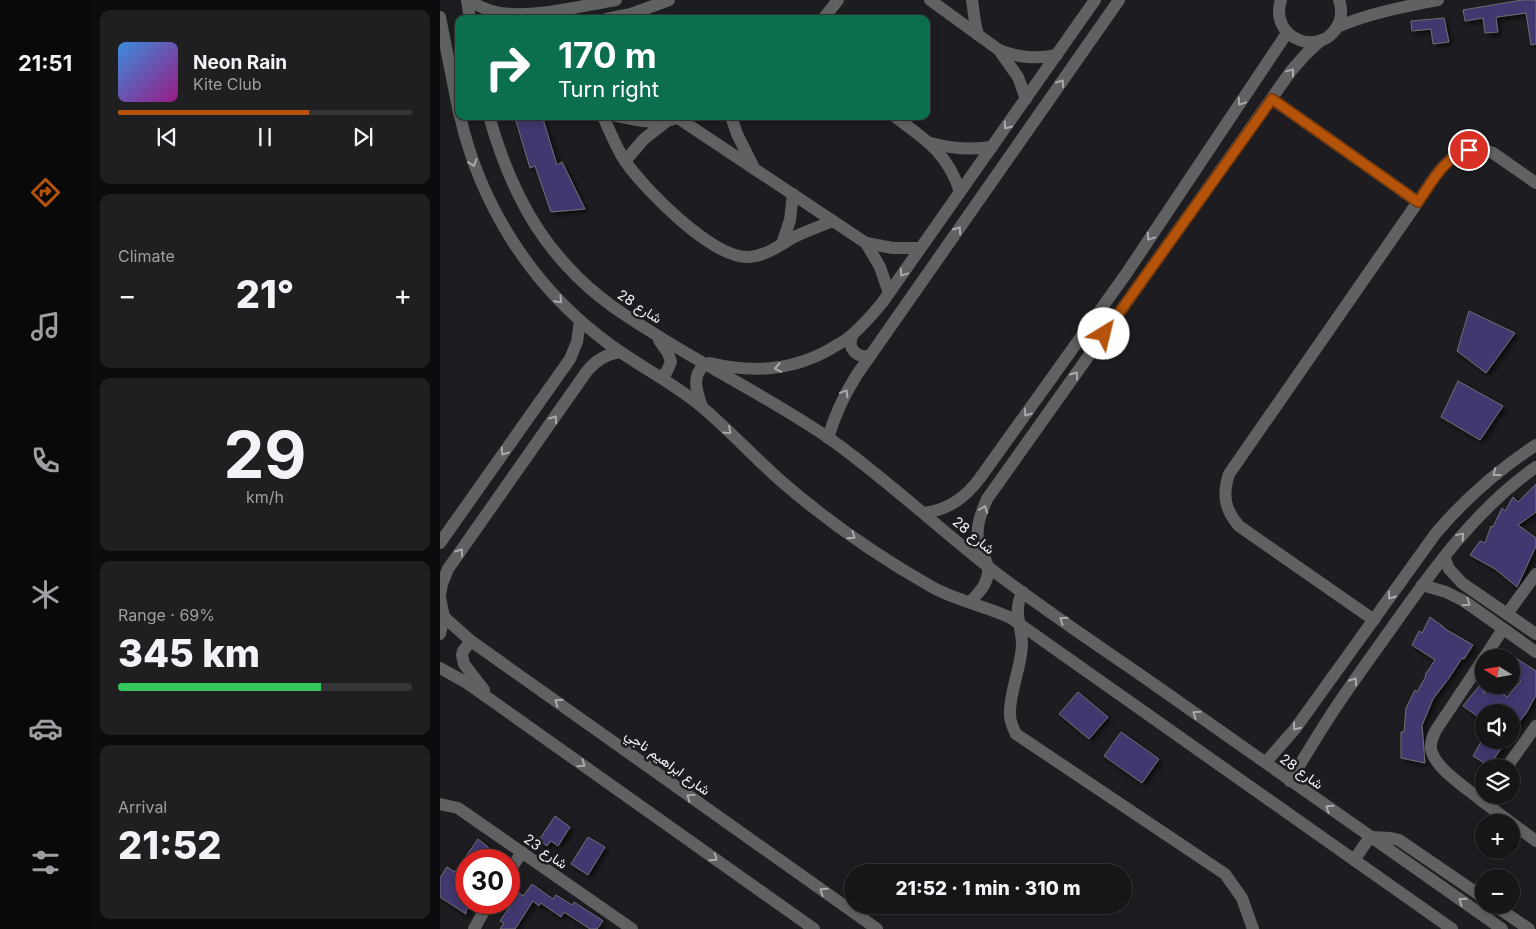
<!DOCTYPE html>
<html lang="en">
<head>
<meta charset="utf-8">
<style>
	:root { --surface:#161619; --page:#1f1f22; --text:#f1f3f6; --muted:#9e9fa2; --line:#353538; --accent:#b45309 }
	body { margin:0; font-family:Inter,Vazirmatn,sans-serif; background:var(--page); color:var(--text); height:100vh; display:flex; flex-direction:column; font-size:19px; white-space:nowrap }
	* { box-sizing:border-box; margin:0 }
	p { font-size:16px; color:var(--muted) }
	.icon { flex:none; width:28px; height:28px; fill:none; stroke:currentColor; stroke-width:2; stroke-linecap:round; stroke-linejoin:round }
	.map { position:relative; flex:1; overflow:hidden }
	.panel { display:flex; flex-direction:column; gap:10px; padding:10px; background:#0c0c0e; width:350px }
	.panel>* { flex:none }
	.hud { position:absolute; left:15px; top:15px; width:475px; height:105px; border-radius:10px; box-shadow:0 2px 8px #0003,0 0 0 1px var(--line); background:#0b6e4f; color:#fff; overflow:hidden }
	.needle { width:32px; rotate:281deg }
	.controls { position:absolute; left:1035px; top:649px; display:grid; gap:10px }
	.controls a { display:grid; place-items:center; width:45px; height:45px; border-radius:50%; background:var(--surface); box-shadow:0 2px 8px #0003,0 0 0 1px var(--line); font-size:25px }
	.speed { position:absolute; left:15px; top:849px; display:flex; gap:10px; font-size:25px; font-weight:700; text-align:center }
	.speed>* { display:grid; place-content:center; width:65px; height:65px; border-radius:50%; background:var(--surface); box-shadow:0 2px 8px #0003,0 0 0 1px var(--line); line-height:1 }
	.speed .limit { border:8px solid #d22; background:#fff; color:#111 }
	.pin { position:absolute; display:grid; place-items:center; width:42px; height:42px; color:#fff; margin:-21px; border:2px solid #fff; border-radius:50%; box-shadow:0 1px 5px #0007 }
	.me { position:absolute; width:55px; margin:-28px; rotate:36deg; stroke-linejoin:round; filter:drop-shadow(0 0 4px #0008) }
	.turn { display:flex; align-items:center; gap:18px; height:105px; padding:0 20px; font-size:22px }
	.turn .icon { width:65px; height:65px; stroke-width:2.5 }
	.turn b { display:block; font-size:35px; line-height:42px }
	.big { font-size:38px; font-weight:800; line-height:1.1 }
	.panel .tile { flex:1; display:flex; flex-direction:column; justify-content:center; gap:8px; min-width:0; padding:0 18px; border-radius:10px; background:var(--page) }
	.panel .dial { align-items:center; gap:0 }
	.dial b { font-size:65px; line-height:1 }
	.song { display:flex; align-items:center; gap:15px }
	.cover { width:60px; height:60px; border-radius:8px; background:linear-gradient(135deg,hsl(210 70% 55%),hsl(310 70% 35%)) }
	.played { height:5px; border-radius:2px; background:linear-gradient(90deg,var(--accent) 65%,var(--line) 65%) }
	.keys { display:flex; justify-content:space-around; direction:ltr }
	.heat { display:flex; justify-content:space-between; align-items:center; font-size:28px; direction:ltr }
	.charge { height:8px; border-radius:4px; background:linear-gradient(90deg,#34c759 69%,var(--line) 0) }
	.trip { position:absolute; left:404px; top:864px; width:288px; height:50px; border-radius:25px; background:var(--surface); box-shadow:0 2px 8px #0003,0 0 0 1px var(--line); font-weight:800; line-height:50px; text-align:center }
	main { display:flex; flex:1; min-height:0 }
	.dock { display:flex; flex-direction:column; width:90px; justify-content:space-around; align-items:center; background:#09090a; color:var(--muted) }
	.dock .icon { width:35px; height:35px }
	.dock .selected { color:var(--accent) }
	.dock b { font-size:22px; color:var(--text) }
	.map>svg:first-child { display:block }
</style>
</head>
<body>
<main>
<nav class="dock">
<b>21:51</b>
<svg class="icon selected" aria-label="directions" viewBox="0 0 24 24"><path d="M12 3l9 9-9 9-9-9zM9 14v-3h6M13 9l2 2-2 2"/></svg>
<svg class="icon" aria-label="music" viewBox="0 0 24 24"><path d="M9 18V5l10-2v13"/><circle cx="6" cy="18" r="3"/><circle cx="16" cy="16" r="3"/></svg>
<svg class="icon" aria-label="phone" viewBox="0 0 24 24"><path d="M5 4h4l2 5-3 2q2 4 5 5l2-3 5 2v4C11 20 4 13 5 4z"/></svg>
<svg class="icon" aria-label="climate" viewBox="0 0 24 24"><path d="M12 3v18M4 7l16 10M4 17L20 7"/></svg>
<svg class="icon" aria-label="car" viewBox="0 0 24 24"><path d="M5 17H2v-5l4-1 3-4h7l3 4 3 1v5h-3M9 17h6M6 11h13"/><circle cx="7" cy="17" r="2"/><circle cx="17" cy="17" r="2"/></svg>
<svg class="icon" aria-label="filters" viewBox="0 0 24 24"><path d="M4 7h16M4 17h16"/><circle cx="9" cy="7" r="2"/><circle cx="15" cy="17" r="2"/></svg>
</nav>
<section class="panel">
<div class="tile">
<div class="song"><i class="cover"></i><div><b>Neon Rain</b><p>Kite Club</p></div></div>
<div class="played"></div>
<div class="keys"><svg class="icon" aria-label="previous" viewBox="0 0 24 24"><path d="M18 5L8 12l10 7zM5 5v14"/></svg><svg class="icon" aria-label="pause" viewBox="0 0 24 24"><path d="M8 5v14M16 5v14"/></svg><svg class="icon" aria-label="next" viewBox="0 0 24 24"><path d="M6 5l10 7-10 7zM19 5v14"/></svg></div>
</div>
<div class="tile"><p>Climate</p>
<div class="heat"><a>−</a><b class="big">21°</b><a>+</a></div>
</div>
<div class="tile dial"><b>29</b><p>km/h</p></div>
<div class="tile"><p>Range · 69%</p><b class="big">345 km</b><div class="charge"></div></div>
<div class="tile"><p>Arrival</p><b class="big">21:52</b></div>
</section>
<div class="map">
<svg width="1096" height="929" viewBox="0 0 1096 929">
	<defs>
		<filter id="shadow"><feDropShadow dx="3" dy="3" stdDeviation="2.5" flood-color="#0009"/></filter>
	</defs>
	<rect width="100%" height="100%" fill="#1d1d21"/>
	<g fill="#41376e" stroke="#6e6e73" filter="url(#shadow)">
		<path d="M 1082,0 L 1096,0 L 1096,44 L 1091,45 L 1086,13 L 1057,17 L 1056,18 L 1058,32 L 1045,33 L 1043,18 L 1025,21 L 1023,10 Z"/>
		<path d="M 1004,18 L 1009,42 L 993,44 L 991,29 L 972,31 L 971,21 Z"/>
		<path d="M 85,116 L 102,116 L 117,165 L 122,162 L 145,209 L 111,212 L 95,166 L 90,168 L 76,121 Z"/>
		<path d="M 1029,311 L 1075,333 L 1046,373 L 1017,351 Z"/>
		<path d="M 1018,381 L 1063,406 L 1040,440 L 1001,417 Z"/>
		<path d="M 1096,484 L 1096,512 L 1078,525 L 1096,538 L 1096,546 L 1077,587 L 1055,569 L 1030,555 L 1040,541 L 1045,543 L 1051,526 L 1053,527 L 1062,508 L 1065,511 L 1073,497 L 1078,502 Z"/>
		<path d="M 990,617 L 1005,628 L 1005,629 L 1033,645 L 1024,659 L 1022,658 L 1009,678 L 993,699 L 986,716 L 982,725 L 985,763 L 961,758 L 961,732 L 964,732 L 966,708 L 975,690 L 977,692 L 986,676 L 985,675 L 995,660 L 972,645 L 979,631 L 982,633 Z"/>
		<path d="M 1071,655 L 1096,671 L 1096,695 L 1087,712 L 1071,732 L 1071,712 L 1044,712 L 1044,721 L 1023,706 L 1044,680 L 1044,694 L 1049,685 L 1054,685 L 1067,697 L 1081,681 L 1071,675 Z"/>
		<path d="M 638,692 L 668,717 L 649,739 L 619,714 Z"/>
		<path d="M 681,732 L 719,759 L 702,783 L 664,756 Z"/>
		<path d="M 1042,740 L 1067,740 L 1049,766 L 1033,756 Z"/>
		<path d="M 115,816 L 130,827 L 118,846 L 111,841 L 107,846 L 99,840 Z"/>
		<path d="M 148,837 L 165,847 L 148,875 L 131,864 Z"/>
		<path d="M 38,839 L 48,847 L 52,860 L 26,860 L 26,902 L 32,902 L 26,911 L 26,914 L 0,897 L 0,878 L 7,867 L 15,872 Z"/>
		<path d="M 92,884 L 113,899 L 116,895 L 132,905 L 134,902 L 163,921 L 157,929 L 150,929 L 124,912 L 121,917 L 101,903 L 99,906 L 93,901 L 75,929 L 60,929 L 64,923 L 60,921 L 79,893 L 83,896 Z"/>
	</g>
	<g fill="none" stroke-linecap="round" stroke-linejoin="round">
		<g stroke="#616164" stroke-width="12">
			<path d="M 27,0 C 38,6 48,11 60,13 C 97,18 140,6 176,0"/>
			<path d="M 27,0 L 30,19"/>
			<path d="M 490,0 L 559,50 L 578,77 L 586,99"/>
			<path d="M 532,0 L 535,22 L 538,35"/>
			<path d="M 841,0 C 828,39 883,60 899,23 C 902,15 902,8 899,0"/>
			<path d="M 0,17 L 19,113"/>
			<path d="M 166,19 L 191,14 L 229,0"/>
			<path d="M 383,19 L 398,0"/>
			<path d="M 897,27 C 930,13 963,7 998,0"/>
			<path d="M 559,50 C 579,58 596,59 617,55"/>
			<path d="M 832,99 L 978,202"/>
			<path d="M 20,116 C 40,203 89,282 160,337 C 192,363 230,380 262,407 C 289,430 314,457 341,481 C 387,521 439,557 492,587 C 517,601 546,606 571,618 L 1012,929"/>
			<path d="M 49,116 C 65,172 88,225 128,267 C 156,298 187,317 223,339 C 279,374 339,403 393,441 C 447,480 495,525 547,566 C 601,608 659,646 715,685 C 830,767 946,848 1062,929"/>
			<path d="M 163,116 C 170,132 176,147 185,161 C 205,190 273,259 309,257 C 326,256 340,245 354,237 C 367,231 380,226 393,221"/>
			<path d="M 176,116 C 198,121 222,126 242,116"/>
			<path d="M 291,116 L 297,134 L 313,166"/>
			<path d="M 454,116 C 485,139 508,153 520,192"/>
			<path d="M 238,118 L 426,243 L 453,248 L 480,248"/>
			<path d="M 491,143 C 512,149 531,150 552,147"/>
			<path d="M 185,161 L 204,139 L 227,121"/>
			<path d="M 426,243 L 440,267 L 449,293"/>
			<path d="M 342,244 L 350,220 L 353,194"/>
			<path d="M 412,336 C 407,349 417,358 430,356"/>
			<path d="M 219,340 L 228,353 L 231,362 L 226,373 L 220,376"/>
			<path d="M 262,407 C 257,392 251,377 264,365 L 270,363 C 315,374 358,370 397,345 C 402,342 408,339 413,334 C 423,325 433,314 442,303 L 655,0"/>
			<path d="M 388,438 C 395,414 403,397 416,376 L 679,0"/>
			<path d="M 485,513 C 509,509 525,498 540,478 L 686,274 L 847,33"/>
			<path d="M 0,543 L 130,359 L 137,342 L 140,321"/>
			<path d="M 1004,557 L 1009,569 L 1022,583 L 1096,634"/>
			<path d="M 982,585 L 1006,592 L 1024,601 L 1096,652"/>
			<path d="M 583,592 C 572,610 582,626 582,645 C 581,669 569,692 570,715 C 570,722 573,728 576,734 L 785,874 L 802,898 L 813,929"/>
			<path d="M 0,595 L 2,584 L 8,569 L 147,371 C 156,360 166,354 180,352"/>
			<path d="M 0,598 L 4,617 L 0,634"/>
			<path d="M 530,602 C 540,592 552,579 547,564 C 544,555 539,547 538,538 C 536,525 542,511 547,499 L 851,71 L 866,54 L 881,40"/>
			<path d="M 1067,614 L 1096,574"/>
			<path d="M 4,617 L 31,641 L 437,929"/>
			<path d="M 934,620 L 799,526 C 785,510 782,495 789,474 L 975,206 C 995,178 1012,138 1053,153 L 1096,183"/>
			<path d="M 31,641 L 23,651 L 22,655 L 24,664 L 44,690"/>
			<path d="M 1044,658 L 1063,629"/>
			<path d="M 0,668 L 27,683 L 374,929"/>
			<path d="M 826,762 L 855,729 L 996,533 C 1025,499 1058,470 1096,445"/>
			<path d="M 1066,768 L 1096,726"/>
			<path d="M 850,781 C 865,756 880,731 896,707 C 914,680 934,653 953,626 C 994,568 1037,508 1096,467"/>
			<path d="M 1047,795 L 1042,801 L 1096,841"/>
			<path d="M 1042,801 C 1028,789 994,768 991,749 C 990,742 993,736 996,730 L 1044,658"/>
			<path d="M 0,804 L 18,808 L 192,929"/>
			<path d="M 914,860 L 930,837 L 951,838 L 959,840 L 1044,898"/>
			<path d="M 69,872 L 82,852"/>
			<path d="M 1054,905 L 1089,929"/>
			<path d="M 34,929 L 49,902"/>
		</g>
	</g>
	<defs><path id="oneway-chevron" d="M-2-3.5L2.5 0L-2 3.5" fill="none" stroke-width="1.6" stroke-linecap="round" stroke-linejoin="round" transform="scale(1.25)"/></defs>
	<g stroke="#aaaaae">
		<use href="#oneway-chevron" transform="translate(851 72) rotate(-53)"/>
		<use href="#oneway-chevron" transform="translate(621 83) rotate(-55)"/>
		<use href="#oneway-chevron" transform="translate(801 102) rotate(124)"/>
		<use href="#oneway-chevron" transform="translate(567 126) rotate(125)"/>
		<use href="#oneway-chevron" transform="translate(33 163) rotate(71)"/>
		<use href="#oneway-chevron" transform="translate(518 230) rotate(-55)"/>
		<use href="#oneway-chevron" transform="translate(710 237) rotate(124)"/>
		<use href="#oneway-chevron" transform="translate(463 273) rotate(124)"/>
		<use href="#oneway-chevron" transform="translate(119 300) rotate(45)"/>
		<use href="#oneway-chevron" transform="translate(338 368) rotate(170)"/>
		<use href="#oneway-chevron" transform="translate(635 375) rotate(-54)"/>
		<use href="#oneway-chevron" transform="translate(405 393) rotate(-59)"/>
		<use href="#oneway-chevron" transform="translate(587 413) rotate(125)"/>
		<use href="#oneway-chevron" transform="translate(114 419) rotate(-55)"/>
		<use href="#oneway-chevron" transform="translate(288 431) rotate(43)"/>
		<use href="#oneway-chevron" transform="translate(64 452) rotate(125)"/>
		<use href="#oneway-chevron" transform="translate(1056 473) rotate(142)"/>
		<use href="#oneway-chevron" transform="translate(544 509) rotate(-69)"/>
		<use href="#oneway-chevron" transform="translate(412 536) rotate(35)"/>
		<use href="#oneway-chevron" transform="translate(1021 536) rotate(-50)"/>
		<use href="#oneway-chevron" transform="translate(20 552) rotate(-55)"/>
		<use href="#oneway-chevron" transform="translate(951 596) rotate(126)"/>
		<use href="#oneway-chevron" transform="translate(1027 603) rotate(34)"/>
		<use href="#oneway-chevron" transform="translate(623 620) rotate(-145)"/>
		<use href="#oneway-chevron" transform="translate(914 681) rotate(-55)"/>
		<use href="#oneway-chevron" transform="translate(118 702) rotate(-145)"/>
		<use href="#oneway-chevron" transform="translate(756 714) rotate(-145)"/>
		<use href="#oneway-chevron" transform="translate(856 727) rotate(128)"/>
		<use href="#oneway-chevron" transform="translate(142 764) rotate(35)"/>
		<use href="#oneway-chevron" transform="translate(250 797) rotate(-144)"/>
		<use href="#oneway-chevron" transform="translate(889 808) rotate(-145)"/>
		<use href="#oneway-chevron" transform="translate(274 858) rotate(35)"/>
		<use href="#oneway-chevron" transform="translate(383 891) rotate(-145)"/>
		<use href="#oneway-chevron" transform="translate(1022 901) rotate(-145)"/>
	</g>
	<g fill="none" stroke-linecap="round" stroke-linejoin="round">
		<g stroke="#753606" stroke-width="12">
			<path id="route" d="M 664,334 L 832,99 L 978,202 C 992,182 1004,157 1029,150"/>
		</g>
		<use href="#route" stroke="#b45309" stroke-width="9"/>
	</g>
	<g text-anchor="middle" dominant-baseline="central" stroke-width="5" stroke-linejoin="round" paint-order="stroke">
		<g font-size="14" fill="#f4f4f7" stroke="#1d1d21">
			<text transform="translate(200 306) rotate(33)">شارع 28</text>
			<text transform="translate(534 535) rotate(40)">شارع 28</text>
			<text transform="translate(228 762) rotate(36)">شارع ابراهيم ناجي</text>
			<text transform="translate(862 771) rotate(36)">شارع 28</text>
			<text transform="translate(106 851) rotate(35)">شارع 23</text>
		</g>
	</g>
</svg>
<div class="controls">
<a><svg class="needle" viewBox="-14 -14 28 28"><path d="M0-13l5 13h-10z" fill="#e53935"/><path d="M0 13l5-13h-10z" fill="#9e9fa2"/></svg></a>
<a><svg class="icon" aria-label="sound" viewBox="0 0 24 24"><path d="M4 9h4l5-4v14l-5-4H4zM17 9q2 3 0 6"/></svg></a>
<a><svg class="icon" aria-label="layers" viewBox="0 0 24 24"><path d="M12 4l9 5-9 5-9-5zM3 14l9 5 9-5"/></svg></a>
<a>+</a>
<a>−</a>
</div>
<div class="speed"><div class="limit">30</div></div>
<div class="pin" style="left:1029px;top:150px;background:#d93025"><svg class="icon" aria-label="arrive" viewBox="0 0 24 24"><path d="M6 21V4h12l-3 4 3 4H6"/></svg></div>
<svg class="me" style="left:664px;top:334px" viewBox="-20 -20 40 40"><circle r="19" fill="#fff"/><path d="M0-13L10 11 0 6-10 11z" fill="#b45309"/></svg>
<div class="trip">21:52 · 1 min · 310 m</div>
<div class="hud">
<div class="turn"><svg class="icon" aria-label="right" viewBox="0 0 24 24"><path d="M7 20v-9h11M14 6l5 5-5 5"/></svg><div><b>170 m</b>Turn right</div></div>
</div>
</div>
</main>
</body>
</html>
